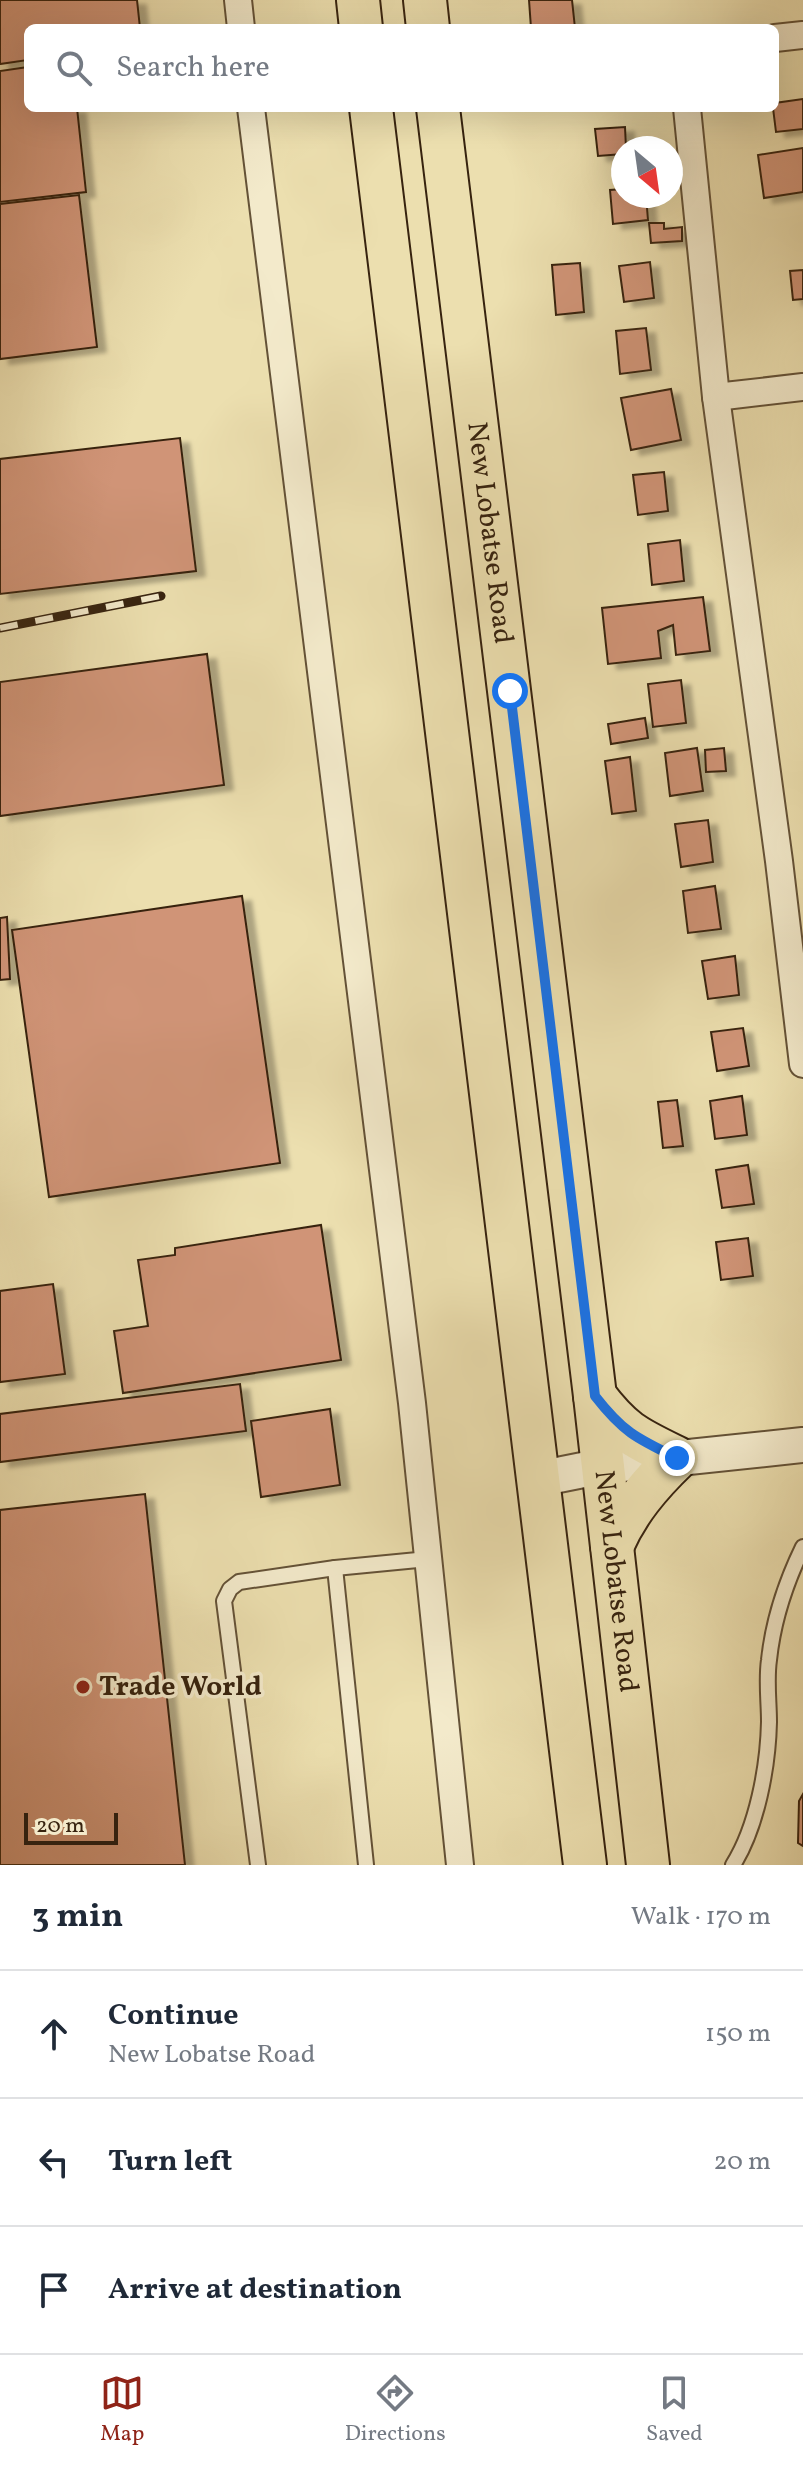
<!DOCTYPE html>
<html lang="en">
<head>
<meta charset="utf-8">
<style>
	:root { --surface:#fff; --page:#f6f6f7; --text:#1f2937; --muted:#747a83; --line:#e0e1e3; --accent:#8f2418 }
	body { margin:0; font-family:Vollkorn,serif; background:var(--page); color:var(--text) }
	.compass { position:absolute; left:611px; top:136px; width:72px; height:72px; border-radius:50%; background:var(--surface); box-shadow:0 8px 32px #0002; rotate:151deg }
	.scale { position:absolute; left:24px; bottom:20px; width:94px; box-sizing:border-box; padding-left:8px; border:4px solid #37230f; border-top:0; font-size:22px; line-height:28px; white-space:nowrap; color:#37230f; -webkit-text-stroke:6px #f3eacb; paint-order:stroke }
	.stop { position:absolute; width:24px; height:24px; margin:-18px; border:6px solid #1a73e8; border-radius:50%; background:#fff }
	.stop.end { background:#1a73e8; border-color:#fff; box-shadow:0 2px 8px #0008 }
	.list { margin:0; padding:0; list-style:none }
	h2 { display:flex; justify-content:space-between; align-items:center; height:104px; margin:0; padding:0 32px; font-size:34px }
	h2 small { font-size:26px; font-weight:400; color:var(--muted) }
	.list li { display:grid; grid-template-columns:52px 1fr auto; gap:24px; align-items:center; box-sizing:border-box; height:128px; padding:0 32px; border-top:2px solid var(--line) }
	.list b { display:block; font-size:30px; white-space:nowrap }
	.list p { margin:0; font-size:26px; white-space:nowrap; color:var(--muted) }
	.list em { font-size:26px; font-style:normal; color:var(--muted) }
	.icon { flex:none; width:44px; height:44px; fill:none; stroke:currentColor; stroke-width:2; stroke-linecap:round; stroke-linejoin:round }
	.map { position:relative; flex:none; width:803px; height:1865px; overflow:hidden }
	.search { position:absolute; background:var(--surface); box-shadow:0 8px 32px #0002; left:24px; right:24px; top:24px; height:88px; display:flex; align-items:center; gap:20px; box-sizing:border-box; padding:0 28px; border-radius:12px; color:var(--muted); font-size:30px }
	.sheet { height:488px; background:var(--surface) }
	nav { display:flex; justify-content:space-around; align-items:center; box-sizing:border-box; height:112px; border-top:2px solid var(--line); background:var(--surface); font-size:22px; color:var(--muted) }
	nav a { display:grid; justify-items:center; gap:4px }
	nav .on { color:var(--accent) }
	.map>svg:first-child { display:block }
</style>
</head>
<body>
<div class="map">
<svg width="803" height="1865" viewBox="0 0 803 1865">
	<defs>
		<filter id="shadow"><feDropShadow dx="9" dy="5" stdDeviation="2" flood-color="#0004"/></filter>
	</defs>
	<rect width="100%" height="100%" fill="#ecdfaf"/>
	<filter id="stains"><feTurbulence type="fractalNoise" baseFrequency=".0025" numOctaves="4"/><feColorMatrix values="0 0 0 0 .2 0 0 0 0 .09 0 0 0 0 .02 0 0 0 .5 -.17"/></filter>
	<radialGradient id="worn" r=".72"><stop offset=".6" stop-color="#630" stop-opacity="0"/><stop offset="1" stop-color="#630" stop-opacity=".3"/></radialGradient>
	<!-- building -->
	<g fill="#d09477" stroke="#37230f" stroke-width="2" filter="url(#shadow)">
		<polygon points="0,0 137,0 140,28 28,28 28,60 0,64"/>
		<polygon points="529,0 572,0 575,28 531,28"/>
		<polygon points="28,67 28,108 77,108 86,192 0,202 0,71"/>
		<polygon points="803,99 803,129 776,132 773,108 775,103"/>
		<polygon points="625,127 626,148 623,148 623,154 598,156 595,129"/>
		<polygon points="803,148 803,192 764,198 758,155"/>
		<polygon points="623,189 623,196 646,196 648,220 613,224 610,190"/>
		<polygon points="79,195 97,347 0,359 0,204"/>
		<polygon points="649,223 664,223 664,229 682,227 682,241 651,243"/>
		<polygon points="650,262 654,298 624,302 619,266"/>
		<polygon points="580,263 584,312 556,315 552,265"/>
		<polygon points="803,270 803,299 793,300 790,271"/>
		<polygon points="646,328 651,370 620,374 616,331"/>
		<polygon points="671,389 681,440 631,450 621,398"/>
		<polygon points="180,438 196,571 0,594 0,459"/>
		<polygon points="664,472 668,511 638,515 633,475"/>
		<polygon points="680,540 684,581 652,585 648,544"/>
		<polygon points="703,597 710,651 676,655 673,625 658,631 661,658 608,664 602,608"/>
		<polygon points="207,654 224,785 0,816 0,682"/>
		<polygon points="681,680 686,723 653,727 648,684"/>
		<polygon points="645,718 648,738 611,744 608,724"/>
		<polygon points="697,748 703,791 670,796 665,753"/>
		<polygon points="724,748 726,771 706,772 705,750"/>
		<polygon points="630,757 636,811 612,814 605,761"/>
		<polygon points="708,820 713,862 681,867 675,824"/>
		<polygon points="715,886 721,929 688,933 683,891"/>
		<polygon points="242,896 280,1163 49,1197 12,930"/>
		<polygon points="7,917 10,979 0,980 0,918"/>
		<polygon points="735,956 739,995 708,999 702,961"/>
		<polygon points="743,1028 749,1066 717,1071 711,1032"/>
		<polygon points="742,1096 747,1135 715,1139 710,1101"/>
		<polygon points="677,1100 683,1146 663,1148 658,1102"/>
		<polygon points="748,1165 754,1204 722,1208 716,1170"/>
		<polygon points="321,1225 341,1360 123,1393 114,1331 148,1326 138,1260 175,1255 175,1248"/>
		<polygon points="748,1238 753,1276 721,1280 716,1242"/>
		<polygon points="53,1284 65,1374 0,1382 0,1291"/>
		<polygon points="240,1384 246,1431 0,1462 0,1414"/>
		<polygon points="330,1409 340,1485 261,1497 251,1421"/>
		<polygon points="145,1494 185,1865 0,1865 0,1510"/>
		<polygon points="803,1794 803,1846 798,1843 799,1801"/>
	</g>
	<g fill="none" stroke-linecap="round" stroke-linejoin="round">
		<!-- service casing -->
		<g stroke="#645237" stroke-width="18">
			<g id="service">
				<polyline points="335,1568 366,1865"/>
				<polyline points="258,1865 224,1601 230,1589 239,1582 335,1568 428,1559"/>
				<path d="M733 1865C757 1827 768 1767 769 1722 769 1702 766 1680 769 1660 773 1622 786 1582 803 1547"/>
			</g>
		</g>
		<!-- minor casing -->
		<g stroke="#645237" stroke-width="30">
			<g id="minor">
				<polyline points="238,0 241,28"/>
				<polyline points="775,38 803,35"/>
				<polyline points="251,108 412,1403 460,1865"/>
				<polyline points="687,108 716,397 779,861 803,1064"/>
				<polyline points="716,397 803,387"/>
			</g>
		</g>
		<!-- tertiary casing -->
		<g stroke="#645237" stroke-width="38">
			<polyline id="tertiary" points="538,1479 603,1466 803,1445"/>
		</g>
		<!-- primary casing -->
		<g stroke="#37230f" stroke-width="46">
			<g id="primary">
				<polyline points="358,0 361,28"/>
				<polyline points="425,0 428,28"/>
				<polyline points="371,108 585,1865"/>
				<path id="s1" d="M438 108 595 1396 648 1865"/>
				<path d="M595 1396C623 1433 636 1438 677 1458 650 1484 627 1511 612 1546"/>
			</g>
		</g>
		<!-- service -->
		<use href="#service" stroke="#f3eacb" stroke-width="14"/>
		<!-- minor -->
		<use href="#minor" stroke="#f3eacb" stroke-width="26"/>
		<!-- tertiary -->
		<use href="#tertiary" stroke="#f3eacb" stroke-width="34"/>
		<!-- primary -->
		<use href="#primary" stroke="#ecdfaf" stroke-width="42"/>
		<!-- rail casing -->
		<g stroke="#37230f" stroke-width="9">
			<polyline id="rail" points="0,628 161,596"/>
		</g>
		<!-- rail -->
		<use href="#rail" stroke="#f3eacb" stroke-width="6" stroke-dasharray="18" stroke-linecap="butt"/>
	</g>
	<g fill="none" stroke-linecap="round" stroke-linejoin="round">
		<!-- route -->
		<path stroke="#1a73e8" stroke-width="10" d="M510 691 595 1396C623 1432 636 1438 677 1458"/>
	</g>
	<!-- markers -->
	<circle fill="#8f2418" stroke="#f3eacb" stroke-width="3" cx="83" cy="1687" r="8"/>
	<g text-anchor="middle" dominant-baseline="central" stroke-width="7" stroke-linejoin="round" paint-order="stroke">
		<!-- street labels -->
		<g font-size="28" fill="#37230f" stroke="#f3eacb">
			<text stroke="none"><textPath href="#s1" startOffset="428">New Lobatse Road</textPath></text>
			<text stroke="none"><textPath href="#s1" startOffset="1484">New Lobatse Road</textPath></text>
		</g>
		<!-- poi labels -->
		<g font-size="28" font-weight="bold" fill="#37230f" stroke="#f3eacb" text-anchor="start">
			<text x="99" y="1687">Trade World</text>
		</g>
	</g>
	<rect width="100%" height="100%" filter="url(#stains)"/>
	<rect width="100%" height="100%" fill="url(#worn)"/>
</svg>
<svg class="compass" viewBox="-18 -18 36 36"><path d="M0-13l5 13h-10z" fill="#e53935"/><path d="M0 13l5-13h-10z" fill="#747a83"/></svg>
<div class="scale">20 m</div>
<div class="stop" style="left:510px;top:691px"></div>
<div class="stop end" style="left:677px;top:1458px"></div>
<div class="search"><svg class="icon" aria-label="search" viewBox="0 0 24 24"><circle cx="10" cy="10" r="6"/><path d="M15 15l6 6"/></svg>Search here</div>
</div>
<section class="sheet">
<h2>3 min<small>Walk · 170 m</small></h2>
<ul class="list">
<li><svg class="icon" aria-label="ahead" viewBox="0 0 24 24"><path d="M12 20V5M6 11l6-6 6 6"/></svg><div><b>Continue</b><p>New Lobatse Road</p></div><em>150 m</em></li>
<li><svg class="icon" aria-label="left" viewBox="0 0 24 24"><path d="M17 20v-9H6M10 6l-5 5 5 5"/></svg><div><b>Turn left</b></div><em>20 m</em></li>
<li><svg class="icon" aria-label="arrive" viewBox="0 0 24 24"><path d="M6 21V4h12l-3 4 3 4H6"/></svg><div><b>Arrive at destination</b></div></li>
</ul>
</section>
<nav>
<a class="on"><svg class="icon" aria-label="map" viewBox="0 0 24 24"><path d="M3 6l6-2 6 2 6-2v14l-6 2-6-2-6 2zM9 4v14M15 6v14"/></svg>Map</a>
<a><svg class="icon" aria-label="directions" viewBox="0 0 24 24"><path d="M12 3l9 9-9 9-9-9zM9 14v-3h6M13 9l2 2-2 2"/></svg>Directions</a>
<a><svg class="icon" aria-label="saved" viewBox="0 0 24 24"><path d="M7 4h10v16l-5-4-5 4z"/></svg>Saved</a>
</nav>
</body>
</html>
